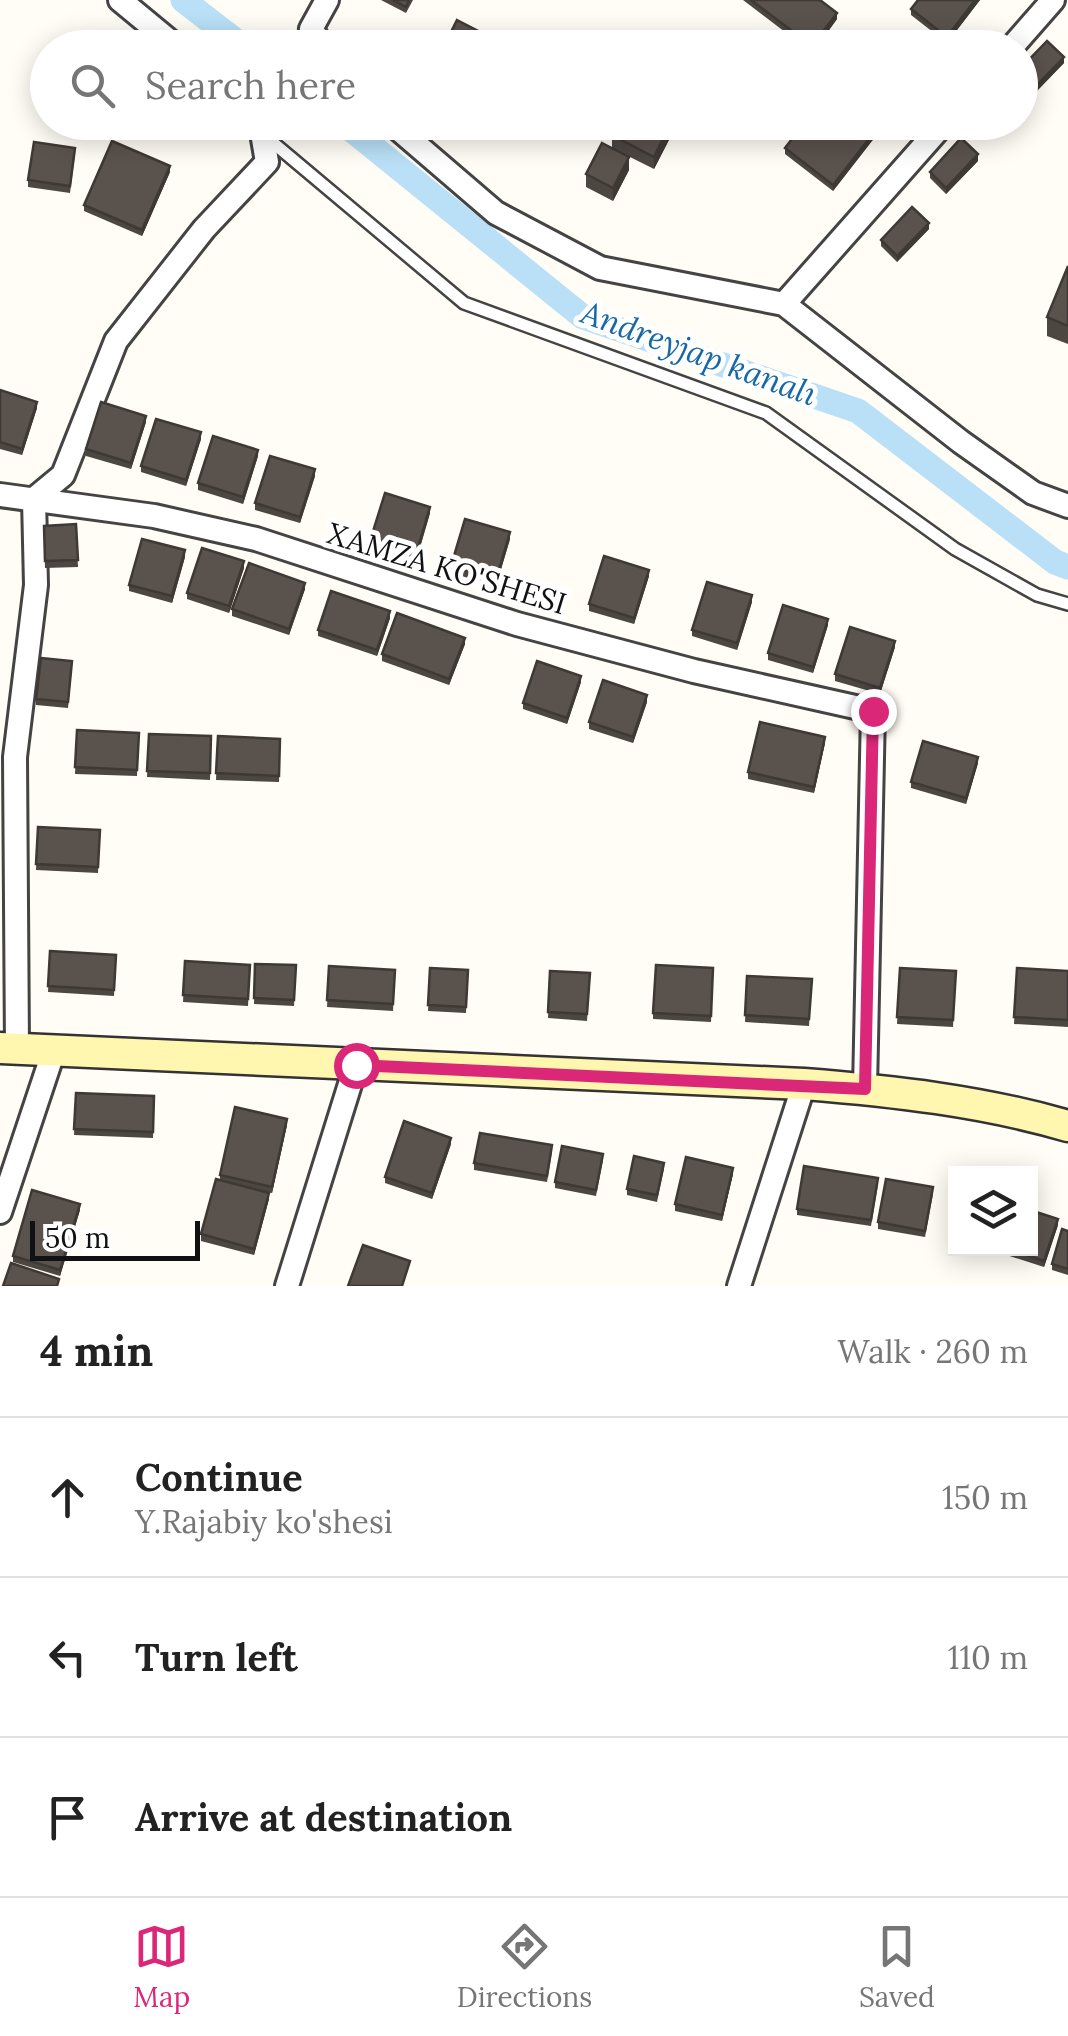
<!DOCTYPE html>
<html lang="en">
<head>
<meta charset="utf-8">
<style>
	:root { --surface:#fff; --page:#f2f2f2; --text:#222; --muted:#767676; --line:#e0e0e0; --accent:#db2777 }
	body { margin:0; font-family:Lora,serif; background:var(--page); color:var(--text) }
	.controls { position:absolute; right:30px; bottom:30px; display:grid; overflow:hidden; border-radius:0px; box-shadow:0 5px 25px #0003 }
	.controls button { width:90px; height:90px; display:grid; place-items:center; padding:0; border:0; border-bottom:2px solid var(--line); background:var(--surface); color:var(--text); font:50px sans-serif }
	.scale { position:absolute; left:30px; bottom:25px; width:170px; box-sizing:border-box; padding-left:10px; border:5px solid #111; border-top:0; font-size:28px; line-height:35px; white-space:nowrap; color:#111; -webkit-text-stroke:8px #fff; paint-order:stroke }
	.stop { position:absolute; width:30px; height:30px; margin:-22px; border:8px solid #db2777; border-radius:50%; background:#fff }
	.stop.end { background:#db2777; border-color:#fff; box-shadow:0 2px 10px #0008 }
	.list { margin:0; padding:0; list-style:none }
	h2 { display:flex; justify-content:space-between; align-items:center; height:130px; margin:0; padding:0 40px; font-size:42px }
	h2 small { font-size:32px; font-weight:400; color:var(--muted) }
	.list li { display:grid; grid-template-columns:65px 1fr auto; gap:30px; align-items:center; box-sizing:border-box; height:160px; padding:0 40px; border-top:2px solid var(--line) }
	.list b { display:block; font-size:38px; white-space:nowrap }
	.list p { margin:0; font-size:32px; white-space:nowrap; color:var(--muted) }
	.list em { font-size:32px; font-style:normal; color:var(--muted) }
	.icon { flex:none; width:55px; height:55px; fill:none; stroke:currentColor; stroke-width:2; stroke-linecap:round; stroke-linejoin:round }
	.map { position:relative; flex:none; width:1068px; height:1286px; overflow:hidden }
	.search { position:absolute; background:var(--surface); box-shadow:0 5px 25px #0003; left:30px; right:30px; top:30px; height:110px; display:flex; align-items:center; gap:25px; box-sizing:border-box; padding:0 35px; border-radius:55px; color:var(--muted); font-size:38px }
	.sheet { height:610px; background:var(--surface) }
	nav { display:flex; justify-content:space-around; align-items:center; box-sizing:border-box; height:140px; border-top:2px solid var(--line); background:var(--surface); font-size:28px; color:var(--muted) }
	nav a { display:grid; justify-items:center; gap:5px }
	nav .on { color:var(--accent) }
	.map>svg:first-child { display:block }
</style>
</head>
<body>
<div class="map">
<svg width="1068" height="1286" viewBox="0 0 1068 1286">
	<rect width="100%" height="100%" fill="#fffdf5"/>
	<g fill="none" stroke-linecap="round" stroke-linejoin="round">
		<!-- canal -->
		<g stroke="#b9e0f7" stroke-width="25">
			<polyline points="183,0 245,48"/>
			<polyline points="342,122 583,317 858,411 1055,562 1068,567"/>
		</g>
		<!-- lane casing -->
		<g stroke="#444" stroke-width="16">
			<polyline id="lane" points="265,136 464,303 766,413 955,549 1037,595 1068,604"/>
		</g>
		<!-- street casing -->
		<g stroke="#444" stroke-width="28">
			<g id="street">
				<polyline points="120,0 178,48"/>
				<polyline points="324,48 311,29 327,0"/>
				<polyline points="1011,48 1053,0"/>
				<polyline points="390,122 496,213 600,268 784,304 961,442 1033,493 1068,506"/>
				<polyline points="784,304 945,122"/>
				<polyline points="0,495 154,516 256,539 517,624 694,671 873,711 865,1089"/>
				<polyline points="17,1049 15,757 36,585 34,499 63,475 116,341 204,229 267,162 262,133 252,122"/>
				<polyline points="0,1212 54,1050"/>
				<polyline points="287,1286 356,1065"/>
				<polyline points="739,1286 804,1084"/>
			</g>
		</g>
		<!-- secondary casing -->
		<g stroke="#333" stroke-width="35">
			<path id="secondary" d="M0 1048 804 1084C893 1091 982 1101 1068 1126"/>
		</g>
		<!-- lane -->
		<use href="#lane" stroke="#fff" stroke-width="11"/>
		<!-- street -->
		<use href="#street" stroke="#fff" stroke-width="22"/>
		<!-- secondary -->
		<use href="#secondary" stroke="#fff6b0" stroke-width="30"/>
	</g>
	<!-- wall -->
	<g fill="#4d4742">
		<polygon points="381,0 413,0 406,13"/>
		<polygon points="743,0 820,0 837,19 816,48 806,48"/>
		<polygon points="980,0 947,43 911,15 911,9"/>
		<polygon points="1064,63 1032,96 1020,86 1020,69"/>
		<polygon points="558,122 592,122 585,136"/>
		<polygon points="672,134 654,169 622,153 629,170 613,201 586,187 586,174 612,148 612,135"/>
		<polygon points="875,137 833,191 785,154 785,148"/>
		<polygon points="75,154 70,193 28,187 28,180"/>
		<polygon points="978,161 946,194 930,178 930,172"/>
		<polygon points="170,172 142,236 84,211 84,205"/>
		<polygon points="929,229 897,262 881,246 881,240"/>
		<polygon points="1068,266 1068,344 1047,336 1047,317"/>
		<polygon points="0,390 37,408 22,455 0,449"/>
		<polygon points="146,422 131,469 86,456 86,449"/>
		<polygon points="201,439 186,486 141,472 141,466"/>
		<polygon points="258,456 243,504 198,490 198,483"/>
		<polygon points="315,476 300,523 255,510 255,503"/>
		<polygon points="430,513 416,561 370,547 370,541"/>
		<polygon points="76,524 78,567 45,568 44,526"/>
		<polygon points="510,539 496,586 451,573 451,566"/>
		<polygon points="185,557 172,603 129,591 129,585"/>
		<polygon points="244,568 229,613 187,599 187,593"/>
		<polygon points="649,576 634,624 589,611 589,604"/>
		<polygon points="305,589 289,635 232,616 232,609"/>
		<polygon points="752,602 737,650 692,636 692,630"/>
		<polygon points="390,618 377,656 318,636 318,630"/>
		<polygon points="828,625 813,673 768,660 768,653"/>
		<polygon points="465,644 449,685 382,661 382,654"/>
		<polygon points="895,647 880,694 835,681 835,674"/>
		<polygon points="72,668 68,708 36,705 36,699"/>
		<polygon points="581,682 567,724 523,709 523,703"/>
		<polygon points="647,702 633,743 589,729 589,722"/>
		<polygon points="77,730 139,733 137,776 75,774"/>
		<polygon points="149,734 211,736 210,780 147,777"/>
		<polygon points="218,736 280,739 279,782 216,780"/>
		<polygon points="825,743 814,793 748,779 748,772"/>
		<polygon points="978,763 966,804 911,788 911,782"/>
		<polygon points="38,827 100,830 98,873 36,870"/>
		<polygon points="50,951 116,955 114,996 48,992"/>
		<polygon points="185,961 250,965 248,1006 183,1002"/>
		<polygon points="255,964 296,965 294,1006 254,1004"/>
		<polygon points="329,966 395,970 393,1011 327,1007"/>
		<polygon points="430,968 468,970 466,1013 428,1011"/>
		<polygon points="713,968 711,1022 653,1019 653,1013"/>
		<polygon points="900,968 956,971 953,1027 897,1024"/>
		<polygon points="1017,968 1068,971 1068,1027 1014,1024"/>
		<polygon points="550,971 590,973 587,1021 548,1018"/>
		<polygon points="747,976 812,979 809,1026 745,1022"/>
		<polygon points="76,1093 154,1096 153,1138 74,1135"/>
		<polygon points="287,1125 272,1193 260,1191 269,1199 254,1255 201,1241 201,1234 220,1180 220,1175"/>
		<polygon points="451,1144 432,1199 385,1183 385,1177"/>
		<polygon points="552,1152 547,1182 474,1170 474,1163"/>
		<polygon points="603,1160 596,1196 555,1188 555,1182"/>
		<polygon points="664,1169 657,1202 627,1195 627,1189"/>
		<polygon points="733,1174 722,1221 675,1211 675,1204"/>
		<polygon points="878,1184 871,1226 797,1215 797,1209"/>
		<polygon points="933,1194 925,1237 878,1229 878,1222"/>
		<polygon points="80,1210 60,1276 13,1262 13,1256"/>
		<polygon points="1058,1225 1044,1267 997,1252 997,1248 1030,1248"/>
		<polygon points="1068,1231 1068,1275 1052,1270 1052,1264"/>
	</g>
	<!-- shaded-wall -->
	<g fill="#3f3936">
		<polygon points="975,0 980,0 947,43 947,37"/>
		<polygon points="837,13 837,19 816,48 812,48"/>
		<polygon points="1064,57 1064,63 1032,96 1032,90"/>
		<polygon points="585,122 592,122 585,136"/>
		<polygon points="672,122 672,134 654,169 654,157"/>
		<polygon points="875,131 875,137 833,191 833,185"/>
		<polygon points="978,154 978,161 946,194 946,188"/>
		<polygon points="629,157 629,170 613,201 613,188"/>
		<polygon points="170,166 170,172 142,236 142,230"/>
		<polygon points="929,223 929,229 897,262 897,256"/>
		<polygon points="37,402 37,408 22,455 22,449"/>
		<polygon points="146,416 146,422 131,469 131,463"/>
		<polygon points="201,432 201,439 186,486 186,480"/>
		<polygon points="258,450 258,456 243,504 243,497"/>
		<polygon points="315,469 315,476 300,523 300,517"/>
		<polygon points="430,507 430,513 416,561 416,554"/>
		<polygon points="510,532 510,539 496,586 496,580"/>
		<polygon points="185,550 185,557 172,603 172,596"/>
		<polygon points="244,561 244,568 229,613 229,606"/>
		<polygon points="649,570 649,576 634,624 634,618"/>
		<polygon points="305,583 305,589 289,635 289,629"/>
		<polygon points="752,595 752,602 737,650 737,643"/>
		<polygon points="390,611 390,618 377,656 377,650"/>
		<polygon points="828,619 828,625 813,673 813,667"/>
		<polygon points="465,638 465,644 449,685 449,679"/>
		<polygon points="895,641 895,647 880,694 880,688"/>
		<polygon points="581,676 581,682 567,724 567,718"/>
		<polygon points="647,695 647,702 633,743 633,737"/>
		<polygon points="825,737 825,743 814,793 814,787"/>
		<polygon points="978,757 978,763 966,804 966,798"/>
		<polygon points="287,1119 287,1125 272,1193 272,1187"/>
		<polygon points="451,1138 451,1144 432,1199 432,1193"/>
		<polygon points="733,1168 733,1174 722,1221 722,1215"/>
		<polygon points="269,1193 269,1199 254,1255 254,1249"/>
		<polygon points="80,1204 80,1210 60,1276 60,1270"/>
		<polygon points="1058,1219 1058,1225 1044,1267 1044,1261"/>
	</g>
	<!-- building -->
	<g fill="#5a524d" stroke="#3f3936" stroke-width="2.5">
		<polygon points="393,0 409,0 406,7"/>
		<polygon points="751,0 820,0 837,13 812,46"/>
		<polygon points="918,0 975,0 947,37 911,9"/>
		<polygon points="457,20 511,48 443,48"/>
		<polygon points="1047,41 1064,57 1032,90 1020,79 1020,69"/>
		<polygon points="618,122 671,122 654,157 612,135"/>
		<polygon points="805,122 865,122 875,131 833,185 785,148"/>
		<polygon points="961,138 978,154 946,188 930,172"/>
		<polygon points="112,141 170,166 142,230 84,205"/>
		<polygon points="34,142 75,148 70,186 28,180"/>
		<polygon points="602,143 629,157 613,188 586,174"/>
		<polygon points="912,207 929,223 897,256 881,240"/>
		<polygon points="1068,266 1068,326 1047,317"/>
		<polygon points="0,390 37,402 22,449 0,442"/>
		<polygon points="101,402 146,416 131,463 86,449"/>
		<polygon points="156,419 201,432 186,480 141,466"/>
		<polygon points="213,436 258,450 243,497 198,483"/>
		<polygon points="270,456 315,469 300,517 255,503"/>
		<polygon points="385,493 430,507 416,554 370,541"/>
		<polygon points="465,519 510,532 496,580 451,566"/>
		<polygon points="76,524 78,560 45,561 44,526"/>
		<polygon points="142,539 185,550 172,596 129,585"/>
		<polygon points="202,548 244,561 229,606 187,593"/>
		<polygon points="604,556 649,570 634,618 589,604"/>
		<polygon points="249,563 305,583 289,629 232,609"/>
		<polygon points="707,582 752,595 737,643 692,630"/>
		<polygon points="331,591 390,611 377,650 318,630"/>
		<polygon points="783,605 828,619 813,667 768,653"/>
		<polygon points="397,613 465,638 449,679 382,654"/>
		<polygon points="850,627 895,641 880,688 835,674"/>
		<polygon points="41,658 72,661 68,702 36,699"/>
		<polygon points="537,661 581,676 567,718 523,703"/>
		<polygon points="603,680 647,695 633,737 589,722"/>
		<polygon points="760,722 825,737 814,787 748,772"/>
		<polygon points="77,730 139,733 137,770 75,767"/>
		<polygon points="149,734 211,736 210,773 147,771"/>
		<polygon points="218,736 280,739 279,776 216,773"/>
		<polygon points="923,741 978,757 966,798 911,782"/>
		<polygon points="38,827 100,830 98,867 36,864"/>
		<polygon points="50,951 116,955 114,990 48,986"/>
		<polygon points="185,961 250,965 248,999 183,995"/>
		<polygon points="255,964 296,965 294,1000 254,998"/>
		<polygon points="656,965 713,968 711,1016 653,1013"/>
		<polygon points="329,966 395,970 393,1004 327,1000"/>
		<polygon points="430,968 468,970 466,1007 428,1005"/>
		<polygon points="900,968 956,971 953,1020 897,1017"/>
		<polygon points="1017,968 1068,971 1068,1020 1014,1017"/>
		<polygon points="550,971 590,973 587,1014 548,1012"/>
		<polygon points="747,976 812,979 809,1019 745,1015"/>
		<polygon points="76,1093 154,1096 153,1132 74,1129"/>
		<polygon points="235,1107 287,1119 272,1187 220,1175"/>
		<polygon points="404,1121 451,1138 432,1193 385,1177"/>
		<polygon points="480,1133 552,1145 547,1176 474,1163"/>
		<polygon points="562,1146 603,1154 596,1190 555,1182"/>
		<polygon points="634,1156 664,1163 657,1195 627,1189"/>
		<polygon points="686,1157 733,1168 722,1215 675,1204"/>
		<polygon points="804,1166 878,1178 871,1220 797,1209"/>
		<polygon points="216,1179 269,1193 254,1249 201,1234"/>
		<polygon points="886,1179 933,1187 925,1231 878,1222"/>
		<polygon points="32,1190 80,1204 60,1270 13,1256"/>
		<polygon points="1030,1210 1058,1219 1044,1261 1005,1248 1030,1248"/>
		<polygon points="1062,1229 1068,1231 1068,1269 1052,1264"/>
		<polygon points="363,1245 410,1261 402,1286 348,1286"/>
		<polygon points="11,1263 59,1279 57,1286 3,1286"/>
	</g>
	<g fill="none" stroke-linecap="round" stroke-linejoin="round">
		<!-- route -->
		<polyline stroke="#db2777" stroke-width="12" points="356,1065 865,1089 873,711"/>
	</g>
	<g text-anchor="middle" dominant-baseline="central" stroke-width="10" stroke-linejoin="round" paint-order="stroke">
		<!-- street labels -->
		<g font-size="30" fill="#111" stroke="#fff">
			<text transform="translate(447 568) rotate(17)">XAMZA KO'SHESI</text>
		</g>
		<!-- water labels -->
		<g font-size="32" font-style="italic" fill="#1768a6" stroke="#fff">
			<text transform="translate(699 353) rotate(20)">Andreyjap kanalı</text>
		</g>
	</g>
</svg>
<div class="controls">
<button><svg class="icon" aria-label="layers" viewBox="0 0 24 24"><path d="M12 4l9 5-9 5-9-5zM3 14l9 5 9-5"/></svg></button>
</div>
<div class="scale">50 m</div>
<div class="stop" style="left:356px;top:1065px"></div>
<div class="stop end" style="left:873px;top:711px"></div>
<div class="search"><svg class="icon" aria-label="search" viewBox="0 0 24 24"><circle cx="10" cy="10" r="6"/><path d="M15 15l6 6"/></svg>Search here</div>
</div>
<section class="sheet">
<h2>4 min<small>Walk · 260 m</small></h2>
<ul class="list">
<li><svg class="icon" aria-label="ahead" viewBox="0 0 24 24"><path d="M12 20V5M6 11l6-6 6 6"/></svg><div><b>Continue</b><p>Y.Rajabiy ko'shesi</p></div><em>150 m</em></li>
<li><svg class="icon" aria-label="left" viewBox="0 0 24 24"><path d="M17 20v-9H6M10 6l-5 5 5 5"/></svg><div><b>Turn left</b></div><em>110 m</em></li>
<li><svg class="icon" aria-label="arrive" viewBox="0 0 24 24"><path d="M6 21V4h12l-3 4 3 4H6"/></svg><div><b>Arrive at destination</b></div></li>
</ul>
</section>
<nav>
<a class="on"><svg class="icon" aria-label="map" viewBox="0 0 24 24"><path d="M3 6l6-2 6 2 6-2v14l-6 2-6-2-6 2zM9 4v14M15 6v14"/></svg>Map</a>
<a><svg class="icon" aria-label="directions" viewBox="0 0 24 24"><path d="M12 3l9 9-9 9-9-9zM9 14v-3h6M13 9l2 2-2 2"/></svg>Directions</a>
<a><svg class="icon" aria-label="saved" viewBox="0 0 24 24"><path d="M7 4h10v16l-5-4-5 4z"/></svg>Saved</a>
</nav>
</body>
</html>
